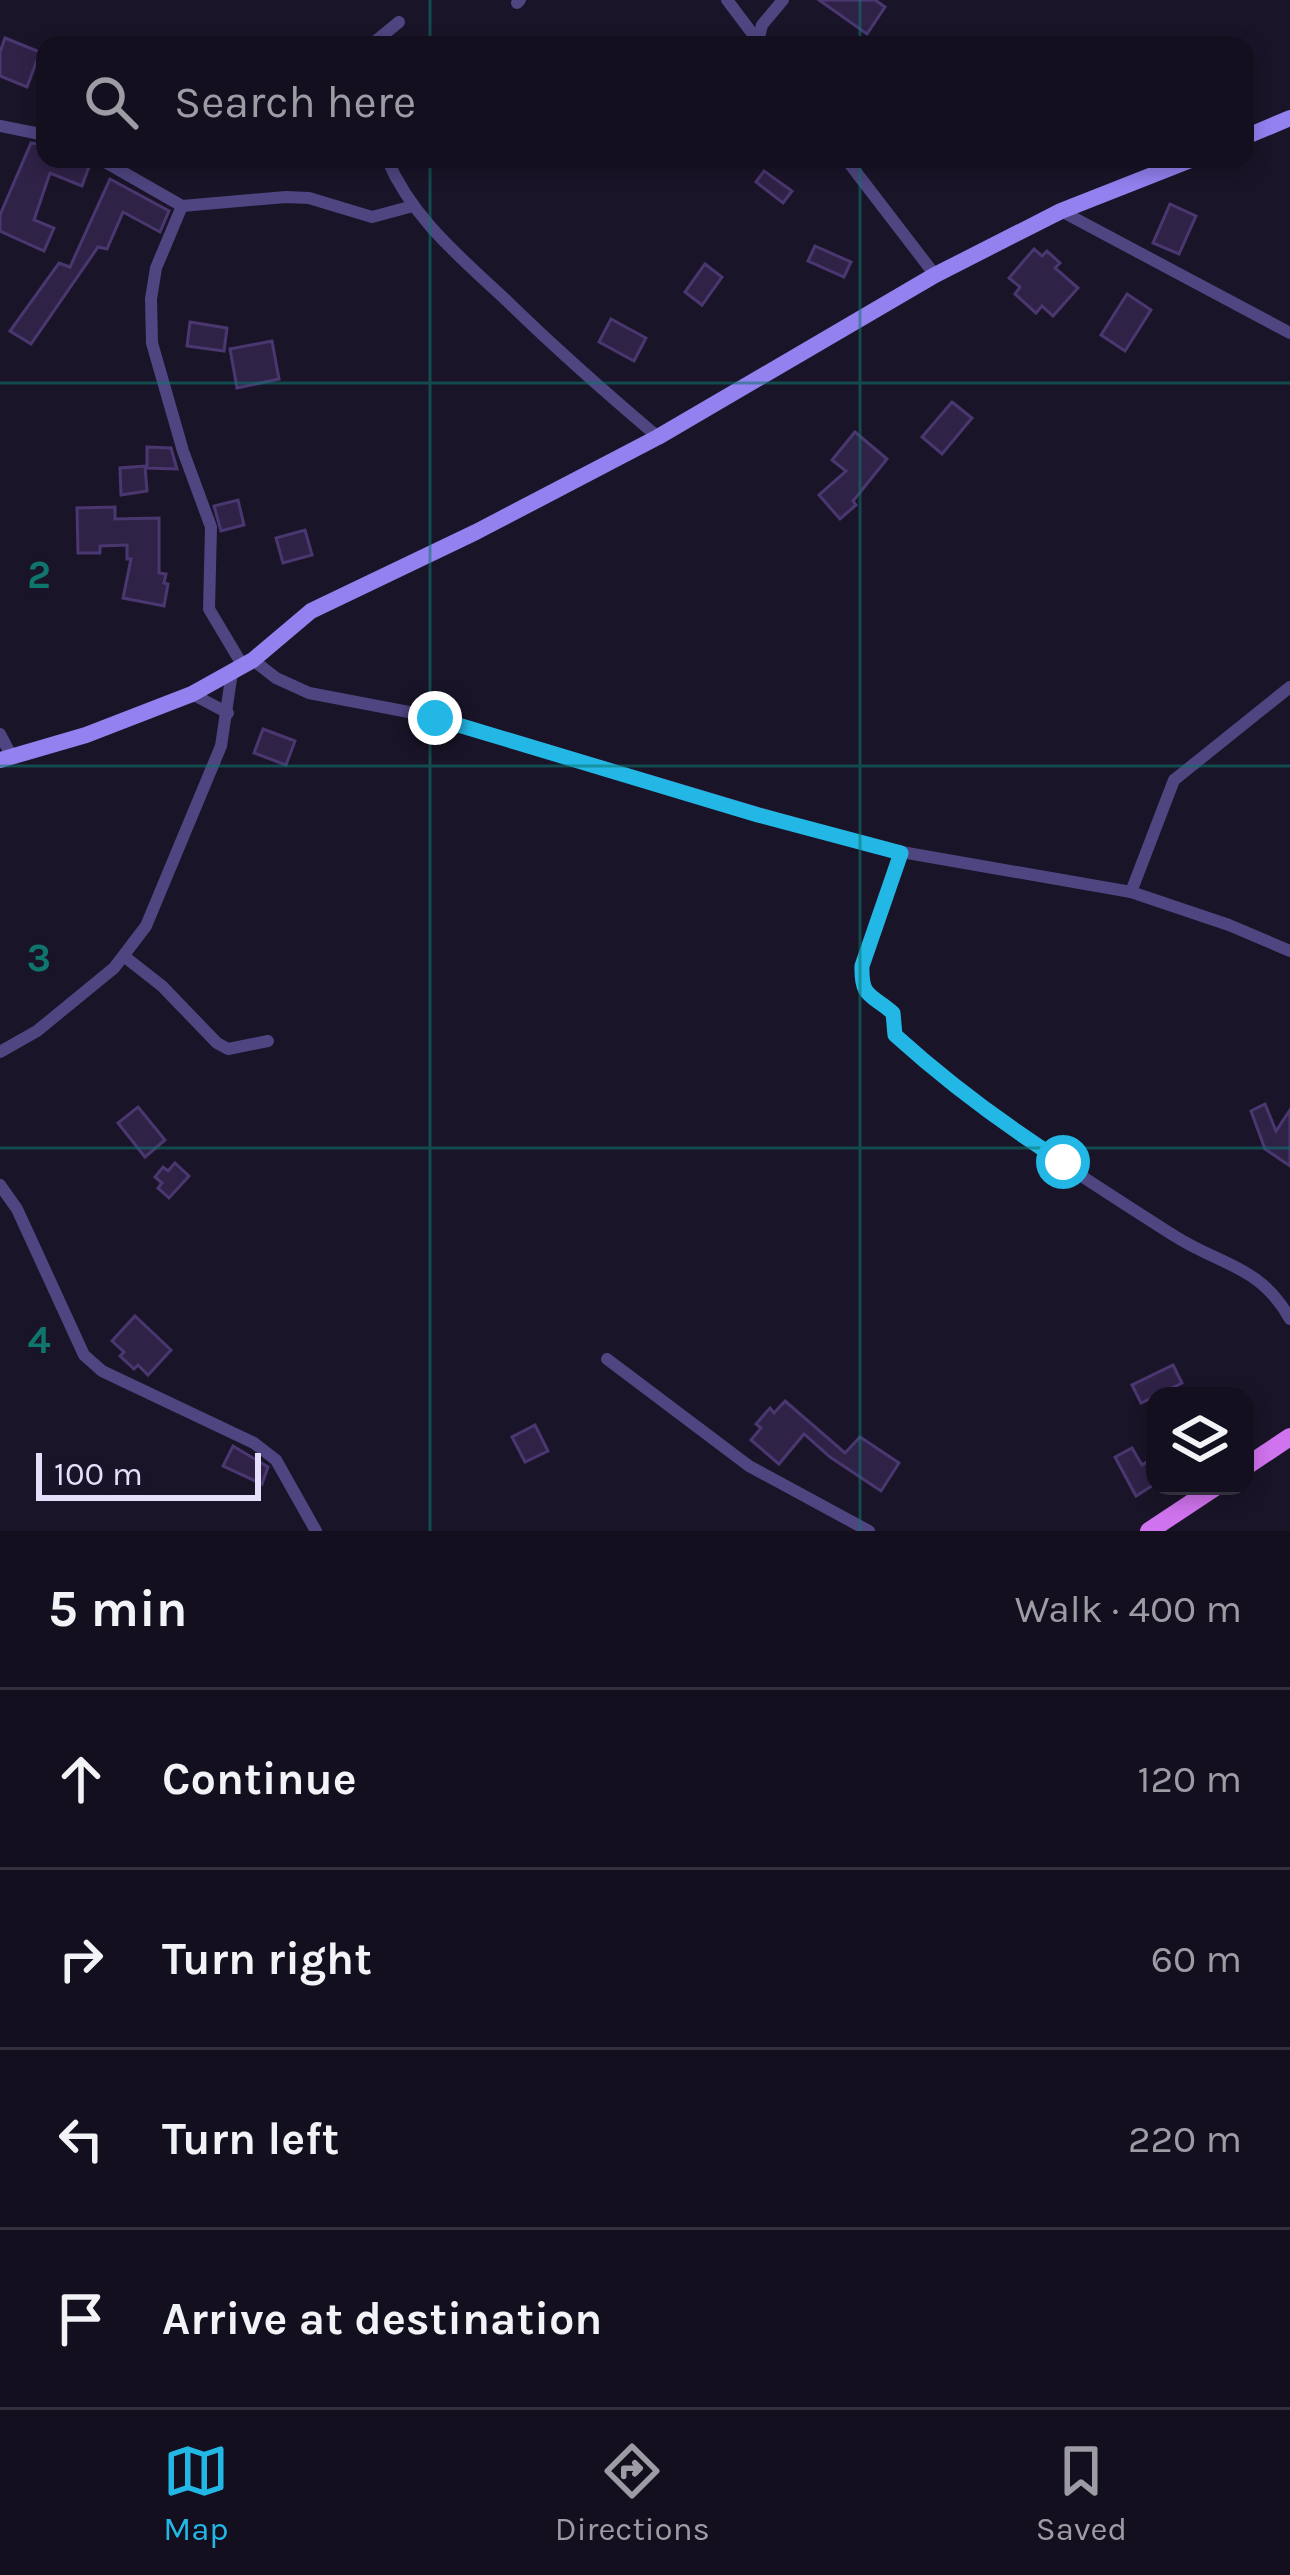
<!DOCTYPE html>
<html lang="en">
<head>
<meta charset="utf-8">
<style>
	:root { --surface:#140f1e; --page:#211d2b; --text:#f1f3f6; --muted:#9d9ca4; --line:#332f3c; --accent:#22b7e4 }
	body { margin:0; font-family:Karla,sans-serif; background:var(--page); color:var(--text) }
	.controls { position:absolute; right:36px; bottom:36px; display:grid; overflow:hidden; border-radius:24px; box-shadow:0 6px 18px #0003 }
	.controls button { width:108px; height:108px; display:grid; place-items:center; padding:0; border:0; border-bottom:3px solid var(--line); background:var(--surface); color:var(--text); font:60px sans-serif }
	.scale { position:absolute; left:36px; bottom:30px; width:225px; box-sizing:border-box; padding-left:12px; border:6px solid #e6dffb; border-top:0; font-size:33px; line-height:42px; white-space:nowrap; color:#e6dffb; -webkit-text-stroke:9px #1a1428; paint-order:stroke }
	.stop { position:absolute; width:36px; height:36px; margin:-27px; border:9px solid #22b7e4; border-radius:50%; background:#fff }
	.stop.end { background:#22b7e4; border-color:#fff; box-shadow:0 3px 12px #0008 }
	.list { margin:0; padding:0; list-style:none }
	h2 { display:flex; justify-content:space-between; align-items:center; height:156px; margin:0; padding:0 48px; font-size:51px }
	h2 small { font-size:39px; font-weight:400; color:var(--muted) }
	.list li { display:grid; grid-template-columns:78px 1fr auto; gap:36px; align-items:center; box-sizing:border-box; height:180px; padding:0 48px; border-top:3px solid var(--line) }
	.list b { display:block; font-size:45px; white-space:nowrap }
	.list em { font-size:39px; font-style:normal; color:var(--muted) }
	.icon { flex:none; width:66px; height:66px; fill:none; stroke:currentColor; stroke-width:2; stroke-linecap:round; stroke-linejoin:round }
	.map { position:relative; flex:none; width:1290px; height:1531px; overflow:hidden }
	.search { position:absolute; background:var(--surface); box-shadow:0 6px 18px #0003; left:36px; right:36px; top:36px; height:132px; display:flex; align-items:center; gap:30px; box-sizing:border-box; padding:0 42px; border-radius:24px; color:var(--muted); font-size:45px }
	.sheet { height:876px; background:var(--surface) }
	nav { display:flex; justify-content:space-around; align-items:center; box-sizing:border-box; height:168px; border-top:3px solid var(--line); background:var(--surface); font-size:33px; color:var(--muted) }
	nav a { display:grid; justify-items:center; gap:6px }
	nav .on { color:var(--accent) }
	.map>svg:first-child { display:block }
</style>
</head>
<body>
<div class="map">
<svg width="1290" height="1531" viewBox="0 0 1290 1531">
	<rect width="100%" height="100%" fill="#1a1428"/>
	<!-- building -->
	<g fill="#2f2247" stroke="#4a3770" stroke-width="3">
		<polygon points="819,0 875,0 885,7 867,34"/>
		<polygon points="5,38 40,52 27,87 0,76 0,52"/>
		<polygon points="31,143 45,145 45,159 78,159 90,164 82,186 50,173 34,220 54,228 44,251 0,231 0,215"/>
		<polygon points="764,171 792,191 783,203 756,182"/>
		<polygon points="110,179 169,211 160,232 123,212 107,249 98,247 31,344 10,331 59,263 70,267"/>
		<polygon points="1170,204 1196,216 1179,254 1153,243"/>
		<polygon points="815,246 851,262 844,277 808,261"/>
		<polygon points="1034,249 1042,256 1047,251 1060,263 1055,268 1078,288 1053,316 1042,306 1036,313 1015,294 1020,287 1009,278"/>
		<polygon points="705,264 722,277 702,305 685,292"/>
		<polygon points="1127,294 1151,310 1125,351 1101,335"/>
		<polygon points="611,319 646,338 634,361 599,342"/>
		<polygon points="190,322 227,328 224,351 187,346"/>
		<polygon points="272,341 279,379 237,388 230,349"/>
		<polygon points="952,402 972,418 942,454 922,437"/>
		<polygon points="855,432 887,459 853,501 856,505 840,519 819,495 846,471 832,460"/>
		<polygon points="147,447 171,448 177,469 147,468"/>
		<polygon points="145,466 147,491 121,495 120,468"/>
		<polygon points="238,500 244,525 221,531 214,506"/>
		<polygon points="115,507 115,519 159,518 159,573 166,574 164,583 168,584 164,606 123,598 131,559 127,559 127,545 100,546 100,553 78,553 77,508"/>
		<polygon points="305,530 312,555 283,563 276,538"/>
		<polygon points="263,729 295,741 286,765 254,753"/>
		<polygon points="1265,1104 1276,1131 1290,1110 1290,1166 1265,1149 1251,1111"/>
		<polygon points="138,1107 165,1140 145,1157 118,1123"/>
		<polygon points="175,1163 189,1176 169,1198 158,1188 162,1183 155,1177 163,1167 168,1171"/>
		<polygon points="135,1316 171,1350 148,1375 138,1365 134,1369 120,1356 124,1352 112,1341"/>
		<polygon points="1173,1365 1182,1383 1141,1403 1132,1385"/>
		<polygon points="785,1401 845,1453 860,1437 899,1463 881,1491 830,1457 804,1434 779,1464 751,1440 761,1428 756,1424 770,1408 774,1413"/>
		<polygon points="535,1425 548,1451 525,1462 512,1437"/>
		<polygon points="233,1446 268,1467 262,1484 223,1466"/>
		<polygon points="1132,1448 1142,1465 1148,1461 1155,1471 1155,1484 1136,1496 1115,1457"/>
	</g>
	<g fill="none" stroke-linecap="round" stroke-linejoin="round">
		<!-- street -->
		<g stroke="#4f4581" stroke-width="12">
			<polyline points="727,0 761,45"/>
			<polyline points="517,3 520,0"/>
			<polyline points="758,41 762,25 783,0"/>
			<polyline points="371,45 399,22"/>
			<polyline points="0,126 45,135"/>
			<polyline points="100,159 182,206 286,197 309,198 372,217 413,206"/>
			<path d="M387 159C412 218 460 257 506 300 555 348 606 393 658 437"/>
			<polyline points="846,159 935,275"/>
			<polyline points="182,206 156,268 151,299 152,343 183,451 211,527 209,609 243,666"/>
			<polyline points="1061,211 1290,333"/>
			<polyline points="253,660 276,678 309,693 435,717 873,847 1131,892 1229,925 1290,951"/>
			<polyline points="192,694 228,713"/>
			<polyline points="0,734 12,757"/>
			<path d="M901 853 862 966C861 999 872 994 893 1013L895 1035C979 1112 1077 1174 1173 1235 1221 1266 1260 1265 1290 1319"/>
			<polyline points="1131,892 1174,780 1290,687"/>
			<polyline points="125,957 162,986 217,1043 228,1049 268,1041"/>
			<polyline points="0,1052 37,1031 114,968 146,926 221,746 232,672"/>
			<polyline points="0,1185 17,1209 84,1355 102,1371 254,1443 276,1460 316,1531"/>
			<polyline points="607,1359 749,1466 869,1531"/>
		</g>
		<!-- secondary -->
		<g stroke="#9381f0" stroke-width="16">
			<polyline points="1245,137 1290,118"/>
			<polyline points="0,760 86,735 192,694 253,660 311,611 476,532 658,437 935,275 1061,211 1193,159"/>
		</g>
		<!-- primary -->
		<g stroke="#d073ee" stroke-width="18">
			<polyline points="1245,1467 1290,1437"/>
			<polyline points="1149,1531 1217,1486"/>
		</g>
	</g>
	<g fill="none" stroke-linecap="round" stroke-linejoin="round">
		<!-- route -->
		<path stroke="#22b7e4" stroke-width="15" d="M435 718 758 815 901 853 862 966C861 999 872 994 893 1013L895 1035C947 1082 1003 1124 1063 1162"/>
	</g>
	<!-- grid -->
	<path fill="none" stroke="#0f766e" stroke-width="3" stroke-opacity="0.55" d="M430 0V45M860 0V45M430 159V1531M860 159V1531M0 383H1290M0 766H1290M0 1148H1290"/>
	<g font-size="39" text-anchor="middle" font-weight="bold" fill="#0f766e" stroke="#1a1428" stroke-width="9" stroke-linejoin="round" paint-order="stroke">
		<text x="39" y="588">2</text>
		<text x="39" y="971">3</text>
		<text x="39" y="1353">4</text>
	</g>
</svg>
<div class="controls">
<button><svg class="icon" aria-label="layers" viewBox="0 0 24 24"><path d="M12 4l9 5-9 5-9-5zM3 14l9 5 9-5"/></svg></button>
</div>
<div class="scale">100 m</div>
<div class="stop" style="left:1063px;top:1162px"></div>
<div class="stop end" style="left:435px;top:718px"></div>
<div class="search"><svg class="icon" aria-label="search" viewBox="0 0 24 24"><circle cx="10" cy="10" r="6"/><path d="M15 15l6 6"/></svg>Search here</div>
</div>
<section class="sheet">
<h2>5 min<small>Walk · 400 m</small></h2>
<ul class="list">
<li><svg class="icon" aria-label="ahead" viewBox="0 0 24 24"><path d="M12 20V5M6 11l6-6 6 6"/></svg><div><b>Continue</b></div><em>120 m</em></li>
<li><svg class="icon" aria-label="right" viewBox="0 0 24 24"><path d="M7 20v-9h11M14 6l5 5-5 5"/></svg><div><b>Turn right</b></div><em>60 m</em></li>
<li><svg class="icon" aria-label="left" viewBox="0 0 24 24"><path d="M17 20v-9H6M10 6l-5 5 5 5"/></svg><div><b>Turn left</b></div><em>220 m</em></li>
<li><svg class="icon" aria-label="arrive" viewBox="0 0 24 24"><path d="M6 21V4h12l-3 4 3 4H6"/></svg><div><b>Arrive at destination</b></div></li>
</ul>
</section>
<nav>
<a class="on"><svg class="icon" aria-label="map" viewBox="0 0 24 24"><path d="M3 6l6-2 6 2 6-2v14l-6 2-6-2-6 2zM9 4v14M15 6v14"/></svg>Map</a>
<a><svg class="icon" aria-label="directions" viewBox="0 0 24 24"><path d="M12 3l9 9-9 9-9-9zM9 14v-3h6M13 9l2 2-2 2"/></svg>Directions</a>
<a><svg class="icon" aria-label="saved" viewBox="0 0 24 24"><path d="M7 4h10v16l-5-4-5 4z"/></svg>Saved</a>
</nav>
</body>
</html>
